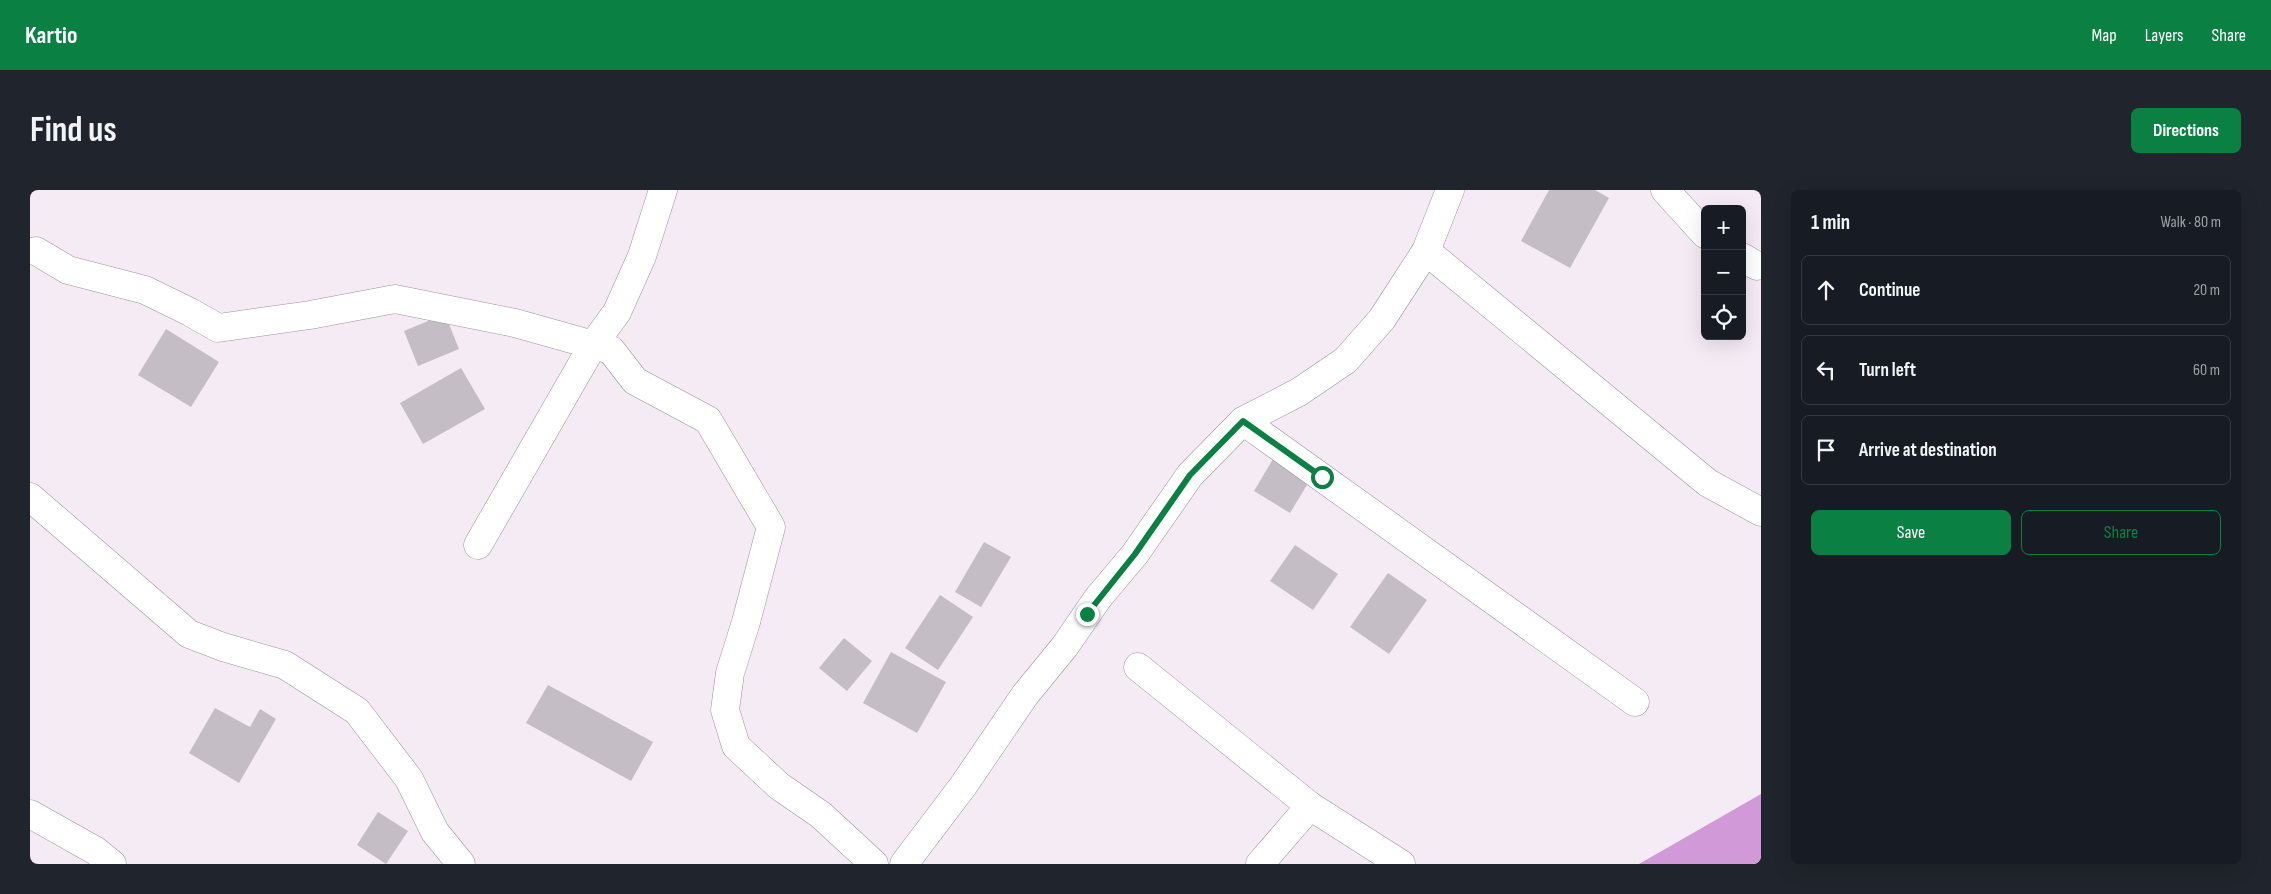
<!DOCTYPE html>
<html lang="en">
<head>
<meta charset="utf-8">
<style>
	:root { --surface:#171b24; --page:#20242c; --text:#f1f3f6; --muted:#9ea1a6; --line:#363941; --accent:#0b8043 }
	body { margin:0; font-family:"Sofia Sans Condensed",sans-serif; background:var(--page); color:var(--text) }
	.controls { position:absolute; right:15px; top:15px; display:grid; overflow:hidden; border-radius:8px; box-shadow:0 5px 20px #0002 }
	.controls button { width:45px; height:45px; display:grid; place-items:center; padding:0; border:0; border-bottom:1px solid var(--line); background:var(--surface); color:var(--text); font:25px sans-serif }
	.stop { position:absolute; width:15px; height:15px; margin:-11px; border:4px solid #0b8043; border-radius:50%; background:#fff }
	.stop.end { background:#0b8043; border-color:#fff; box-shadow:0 1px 5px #0008 }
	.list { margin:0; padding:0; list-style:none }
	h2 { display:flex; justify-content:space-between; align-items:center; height:65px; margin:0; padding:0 20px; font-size:21px }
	h2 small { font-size:16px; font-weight:400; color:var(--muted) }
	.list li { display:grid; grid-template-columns:32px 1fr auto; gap:15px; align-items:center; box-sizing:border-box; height:70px; margin:0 10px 10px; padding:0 10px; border:1px solid var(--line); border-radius:8px }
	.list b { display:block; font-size:19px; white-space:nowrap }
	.list em { font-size:16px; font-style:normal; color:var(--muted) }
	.actions { display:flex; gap:10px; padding:15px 20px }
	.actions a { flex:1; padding:11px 0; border:1px solid var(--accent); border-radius:8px; text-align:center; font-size:18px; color:var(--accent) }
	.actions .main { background:var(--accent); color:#fff }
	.icon { flex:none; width:28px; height:28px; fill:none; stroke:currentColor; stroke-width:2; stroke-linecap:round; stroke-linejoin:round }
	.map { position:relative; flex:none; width:1731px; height:674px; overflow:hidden; border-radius:8px }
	header { display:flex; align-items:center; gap:30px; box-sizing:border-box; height:70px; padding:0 25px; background:var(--accent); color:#fff }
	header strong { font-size:24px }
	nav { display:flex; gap:28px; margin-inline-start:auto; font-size:18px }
	.intro { display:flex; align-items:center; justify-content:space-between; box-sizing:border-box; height:120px; padding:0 30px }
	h1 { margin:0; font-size:35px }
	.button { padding:12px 22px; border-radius:8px; background:var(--accent); color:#fff; font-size:18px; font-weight:700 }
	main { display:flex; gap:30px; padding:0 30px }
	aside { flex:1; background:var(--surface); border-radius:8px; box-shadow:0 5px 20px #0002 }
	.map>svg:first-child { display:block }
</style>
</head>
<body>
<header>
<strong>Kartio</strong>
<nav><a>Map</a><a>Layers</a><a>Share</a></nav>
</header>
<div class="intro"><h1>Find us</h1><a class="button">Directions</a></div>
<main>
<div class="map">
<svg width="1731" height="674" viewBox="0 0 1731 674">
	<rect width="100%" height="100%" fill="#f4ebf5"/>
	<!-- forest -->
	<polygon fill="#d199d7" points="1731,604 1731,674 1609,674"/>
	<!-- building -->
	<g fill="#c5bdc6">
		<polygon points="1519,0 1565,0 1579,8 1540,78 1491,51"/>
		<polygon points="415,124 429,159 388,176 374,141"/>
		<polygon points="136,139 189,172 161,217 108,185"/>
		<polygon points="431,178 455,219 393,254 370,213"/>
		<polygon points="1243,269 1280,290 1260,323 1224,301"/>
		<polygon points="954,352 981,367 951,417 925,402"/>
		<polygon points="1265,355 1308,384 1283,420 1240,391"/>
		<polygon points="1358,383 1397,410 1359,464 1320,437"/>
		<polygon points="910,405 943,427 908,480 875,458"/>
		<polygon points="814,448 842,471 817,501 789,478"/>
		<polygon points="861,462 916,492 887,543 833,513"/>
		<polygon points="518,495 623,552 601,591 496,533"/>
		<polygon points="185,518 220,537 230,519 246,529 209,593 159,563"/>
		<polygon points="348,622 378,641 356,674 327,655"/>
	</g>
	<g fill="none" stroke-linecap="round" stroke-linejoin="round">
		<!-- street casing -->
		<g stroke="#9c949d" stroke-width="29">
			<g id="street">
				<polyline points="1635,0 1675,44"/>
				<polyline points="6,61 38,80 115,100 160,122 188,138 280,125 365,109 485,133 581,160 605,191 678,230 741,337 716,432 700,483 695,520 706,556 749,596 791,625 844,674"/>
				<polyline points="1396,61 1678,293 1731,322"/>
				<polyline points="1712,67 1727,76"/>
				<polyline points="1213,231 1605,512"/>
				<polyline points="0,307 159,444 193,457 255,475 327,521 379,589 405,642 431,674"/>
				<polyline points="448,355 563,155 587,122 612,66 633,0"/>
				<polyline points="1108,477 1280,616 1371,674"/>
				<polyline points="0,624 66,661 82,674"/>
				<polyline points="874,674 933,596 995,505 1035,456 1068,408 1105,364 1160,285 1213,231 1269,202 1316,170 1352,129 1396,61 1420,0"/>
				<polyline points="1230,674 1280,616"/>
			</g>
		</g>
		<!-- street -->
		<use href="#street" stroke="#fff" stroke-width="28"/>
	</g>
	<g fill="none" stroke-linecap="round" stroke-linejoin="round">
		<!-- route -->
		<polyline stroke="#0b8043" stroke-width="6" points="1057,424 1105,364 1160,285 1213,231 1292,287"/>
	</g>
</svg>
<div class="controls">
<button>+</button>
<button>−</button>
<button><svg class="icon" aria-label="locate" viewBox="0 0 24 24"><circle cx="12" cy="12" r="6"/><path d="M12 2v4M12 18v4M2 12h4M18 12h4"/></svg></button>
</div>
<div class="stop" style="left:1292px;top:287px"></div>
<div class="stop end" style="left:1057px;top:424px"></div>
</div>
<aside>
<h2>1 min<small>Walk · 80 m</small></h2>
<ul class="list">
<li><svg class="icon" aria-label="ahead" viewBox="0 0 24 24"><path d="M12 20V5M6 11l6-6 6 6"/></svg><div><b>Continue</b></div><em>20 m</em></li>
<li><svg class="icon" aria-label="left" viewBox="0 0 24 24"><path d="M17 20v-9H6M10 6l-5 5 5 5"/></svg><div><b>Turn left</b></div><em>60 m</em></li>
<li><svg class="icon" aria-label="arrive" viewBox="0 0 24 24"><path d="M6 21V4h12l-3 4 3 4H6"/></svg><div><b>Arrive at destination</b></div></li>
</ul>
<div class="actions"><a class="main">Save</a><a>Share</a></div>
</aside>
</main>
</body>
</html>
